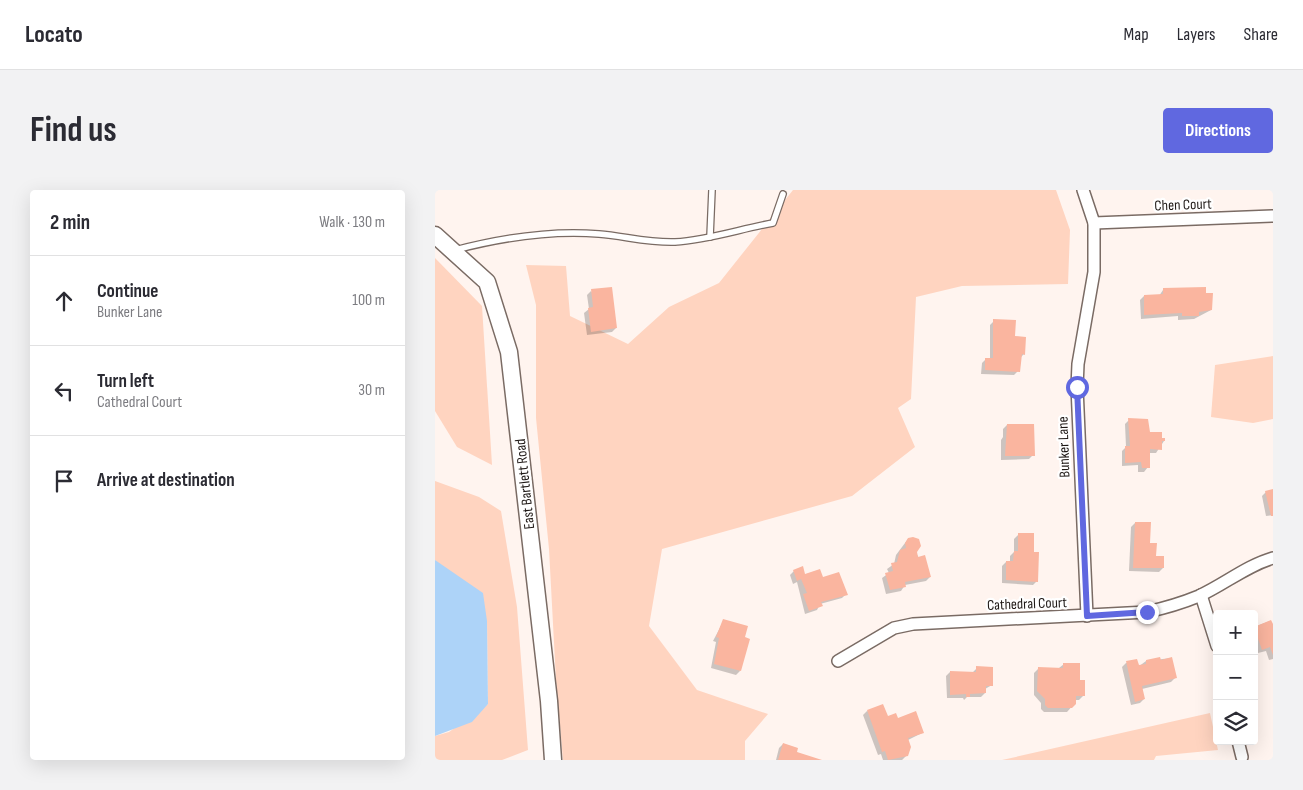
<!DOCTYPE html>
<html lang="en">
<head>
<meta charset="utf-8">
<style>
	:root { --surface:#fff; --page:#f2f2f3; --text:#2b2b33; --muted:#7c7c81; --line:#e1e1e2; --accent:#6068e0 }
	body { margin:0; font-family:"Sofia Sans Condensed",sans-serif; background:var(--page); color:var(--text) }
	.controls { position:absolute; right:15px; bottom:15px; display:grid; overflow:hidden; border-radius:5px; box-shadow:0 5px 20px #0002 }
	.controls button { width:45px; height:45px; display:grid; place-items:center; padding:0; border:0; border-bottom:1px solid var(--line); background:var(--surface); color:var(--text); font:25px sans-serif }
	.stop { position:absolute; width:15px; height:15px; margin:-11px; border:4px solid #6068e0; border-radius:50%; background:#fff }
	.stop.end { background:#6068e0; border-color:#fff; box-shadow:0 1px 5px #0008 }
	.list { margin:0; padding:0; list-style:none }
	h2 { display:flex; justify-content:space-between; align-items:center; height:65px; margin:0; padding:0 20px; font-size:21px }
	h2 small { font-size:16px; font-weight:400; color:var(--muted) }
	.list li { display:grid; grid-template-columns:32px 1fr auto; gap:15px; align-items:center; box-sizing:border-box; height:90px; padding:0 20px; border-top:1px solid var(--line) }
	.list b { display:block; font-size:19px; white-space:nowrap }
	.list p { margin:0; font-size:16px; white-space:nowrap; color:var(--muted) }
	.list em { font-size:16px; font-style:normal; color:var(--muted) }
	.icon { flex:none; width:28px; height:28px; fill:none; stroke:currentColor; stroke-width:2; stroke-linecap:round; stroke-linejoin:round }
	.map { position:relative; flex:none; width:838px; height:570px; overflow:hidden; border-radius:5px }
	header { display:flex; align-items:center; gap:30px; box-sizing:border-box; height:70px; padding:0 25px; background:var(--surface); border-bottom:1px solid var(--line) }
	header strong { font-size:24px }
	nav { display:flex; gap:28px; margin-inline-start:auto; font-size:18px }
	.intro { display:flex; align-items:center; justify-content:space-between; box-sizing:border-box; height:120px; padding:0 30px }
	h1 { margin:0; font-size:35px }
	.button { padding:12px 22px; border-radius:5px; background:var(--accent); color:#fff; font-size:18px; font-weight:700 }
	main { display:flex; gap:30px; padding:0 30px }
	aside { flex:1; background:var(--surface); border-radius:5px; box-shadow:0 5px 20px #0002 }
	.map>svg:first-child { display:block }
</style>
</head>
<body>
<header>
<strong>Locato</strong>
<nav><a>Map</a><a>Layers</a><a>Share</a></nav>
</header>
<div class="intro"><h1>Find us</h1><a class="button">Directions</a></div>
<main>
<aside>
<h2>2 min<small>Walk · 130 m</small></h2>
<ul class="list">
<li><svg class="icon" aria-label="ahead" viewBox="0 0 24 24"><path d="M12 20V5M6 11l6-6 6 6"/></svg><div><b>Continue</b><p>Bunker Lane</p></div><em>100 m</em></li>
<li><svg class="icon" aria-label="left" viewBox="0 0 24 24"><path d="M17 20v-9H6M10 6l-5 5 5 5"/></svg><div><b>Turn left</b><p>Cathedral Court</p></div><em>30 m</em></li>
<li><svg class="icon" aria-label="arrive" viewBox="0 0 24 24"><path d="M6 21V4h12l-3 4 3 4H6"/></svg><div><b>Arrive at destination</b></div></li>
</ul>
</aside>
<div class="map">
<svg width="838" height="570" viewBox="0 0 838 570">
	<rect width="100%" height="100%" fill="#fff4ef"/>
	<!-- green -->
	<g fill="#ffd4c0">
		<polygon points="358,0 621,0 635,40 633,94 527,96 481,107 476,209 463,218 480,257 417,306 227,359 214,436 262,500 333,524 310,551 310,570 128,570 121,490 114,359 101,228 101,115 91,75 131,76 135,126 193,154 234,117 284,93"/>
		<polygon points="0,68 47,116 57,275 22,257 0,221"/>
		<polygon points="838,166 838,229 818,233 776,227 780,175"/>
		<polygon points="0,291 44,307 66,321 82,417 93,560 67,570 0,570 0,546 14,542 53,514 52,431 0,370"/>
		<polygon points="775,523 783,560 721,566 719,570 567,570"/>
	</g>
	<!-- water -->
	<polygon fill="#add3f8" points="0,370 48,403 52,431 53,514 37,532 0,546"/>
	<!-- shadow -->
	<g fill="#0003">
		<polygon points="728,100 776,120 759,129 743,130 743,126 706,129 705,110 709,106 724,106"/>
		<polygon points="156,101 181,138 177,142 152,145 149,123 154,119 152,105"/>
		<polygon points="559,131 579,148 589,164 585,168 583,181 579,185 546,184 547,173 551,169 555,169 555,135"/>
		<polygon points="694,230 729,251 721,263 714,263 713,277 709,282 703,282 703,275 687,276 687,261 691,257 690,234"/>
		<polygon points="572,235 598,265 594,269 566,270 566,250 568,247 568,239"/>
		<polygon points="838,300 838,325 831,326 827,306 831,302"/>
		<polygon points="700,333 728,378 724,382 694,381 696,337"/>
		<polygon points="584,344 598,363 602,391 598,395 567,393 567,376 571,372 575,372 575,366 579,362 579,349"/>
		<polygon points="473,349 495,387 491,391 470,395 466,401 451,404 447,388 454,383 452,379 459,374 461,365"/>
		<polygon points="359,381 370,385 411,404 407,408 385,414 382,420 370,424 362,392 358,394 355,385"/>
		<polygon points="289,430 305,481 301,485 276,478 281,452 278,451"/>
		<polygon points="835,431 838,435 838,469 834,470 831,461 823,463 819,452 819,437"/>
		<polygon points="736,468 740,488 736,492 707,499 709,509 705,513 696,515 687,477 691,473 701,470 703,477 711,471"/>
		<polygon points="629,474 643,491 648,506 644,510 640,510 640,513 632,522 609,522 606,519 606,513 599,505 599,483 603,479 624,478"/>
		<polygon points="542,478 557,495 550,499 550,503 546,507 532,507 529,510 528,508 512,508 511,486 515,482 537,483"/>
		<polygon points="432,521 462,530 487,543 473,550 472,565 467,570 448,570 446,564 443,565 428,525"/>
		<polygon points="348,554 360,562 384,570 341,570 344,558"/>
	</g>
	<!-- building -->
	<g fill="#fab59f">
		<polygon points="177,97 182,138 156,142 153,118 158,117 156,99"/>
		<polygon points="771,97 771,103 778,103 777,120 764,122 764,126 747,126 747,123 709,125 709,105 728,104 728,98"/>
		<polygon points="558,129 581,130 580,146 591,147 590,165 587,164 585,182 550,180 550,168 558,168"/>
		<polygon points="693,228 713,229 715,242 727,242 727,248 730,248 730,251 727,251 727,260 715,259 715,278 707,278 706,272 690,273 690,256 695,256"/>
		<polygon points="572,234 599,234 600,266 570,266"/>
		<polygon points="838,299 838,326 836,326 830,301"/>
		<polygon points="700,332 716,332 715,353 722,353 721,366 729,366 729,378 698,378"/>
		<polygon points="583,343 599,343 599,362 604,362 603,392 571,390 571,371 578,371 579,361 583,361"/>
		<polygon points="478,347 484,349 486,356 482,362 483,367 490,365 496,387 470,392 471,397 455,400 450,383 458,381 456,373 462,372 465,360 471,358 470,353 473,348"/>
		<polygon points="368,376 370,384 385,379 388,387 404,382 413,405 386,412 388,416 374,421 368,404 372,403 366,389 362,391 358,380"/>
		<polygon points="288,429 313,436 310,447 315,449 306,481 279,474 284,448 281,447"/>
		<polygon points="836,430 838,434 838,465 835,457 827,460 819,437"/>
		<polygon points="725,467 726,470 737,467 742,488 707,496 710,509 700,512 691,471 702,469 704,475 711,474 711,470"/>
		<polygon points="628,473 645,473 645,490 650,490 650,506 641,506 641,514 637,518 613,518 610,515 610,509 602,501 603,477 628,478"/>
		<polygon points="541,476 558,477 558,496 551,496 551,503 535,504 535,507 531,507 531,504 515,505 515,481 541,482"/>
		<polygon points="448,514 453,526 461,523 463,528 481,521 489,543 473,548 476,557 473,566 453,570 450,561 447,562 432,520"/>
		<polygon points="348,553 363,558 362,562 387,570 343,570"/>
	</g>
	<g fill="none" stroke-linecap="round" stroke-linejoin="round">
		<!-- lane casing -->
		<g stroke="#7a6b64" stroke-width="8">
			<g id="lane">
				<polyline points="275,47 277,0"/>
				<path d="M20 60C66 48 116 40 164 44 189 46 214 53 240 52 273 50 305 39 338 33L348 4"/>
			</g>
		</g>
		<!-- street casing -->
		<g stroke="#7a6b64" stroke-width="14">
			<g id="street">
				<polyline points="648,0 659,33 659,82 643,174 642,197 652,426"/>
				<polyline points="659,33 838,26"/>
				<polyline points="766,405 782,456"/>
				<path d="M403 471 459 438 478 434 712 422C730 418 747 413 764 406 790 394 811 376 838 368"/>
				<polyline points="803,551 807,567"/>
			</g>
		</g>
		<!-- secondary casing -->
		<g stroke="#7a6b64" stroke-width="19">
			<polyline id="secondary" points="0,45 52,92 74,162 114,511 118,570"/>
		</g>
		<!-- lane -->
		<use href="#lane" stroke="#fff" stroke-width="5.5"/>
		<!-- street -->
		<use href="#street" stroke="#fff" stroke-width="11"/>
		<!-- secondary -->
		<use href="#secondary" stroke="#fff" stroke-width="16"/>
	</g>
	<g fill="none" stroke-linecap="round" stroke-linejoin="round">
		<!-- route -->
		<polyline stroke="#6068e0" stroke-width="6" points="642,197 652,426 712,422"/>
	</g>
	<g text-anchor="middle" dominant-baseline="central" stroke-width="4.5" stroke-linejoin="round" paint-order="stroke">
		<!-- street labels -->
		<g font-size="15" fill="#1e1815" stroke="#fff">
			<text transform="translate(748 15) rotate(-2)">Chen Court</text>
			<text transform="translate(629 257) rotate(-92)">Bunker Lane</text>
			<text transform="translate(90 294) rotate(-96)">East Bartlett Road</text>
			<text transform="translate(592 414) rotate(-2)">Cathedral Court</text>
		</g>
	</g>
</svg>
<div class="controls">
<button>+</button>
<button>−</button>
<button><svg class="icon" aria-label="layers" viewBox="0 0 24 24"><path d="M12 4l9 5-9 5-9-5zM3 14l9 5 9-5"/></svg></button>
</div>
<div class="stop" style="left:642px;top:197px"></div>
<div class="stop end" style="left:712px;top:422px"></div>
</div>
</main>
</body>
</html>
